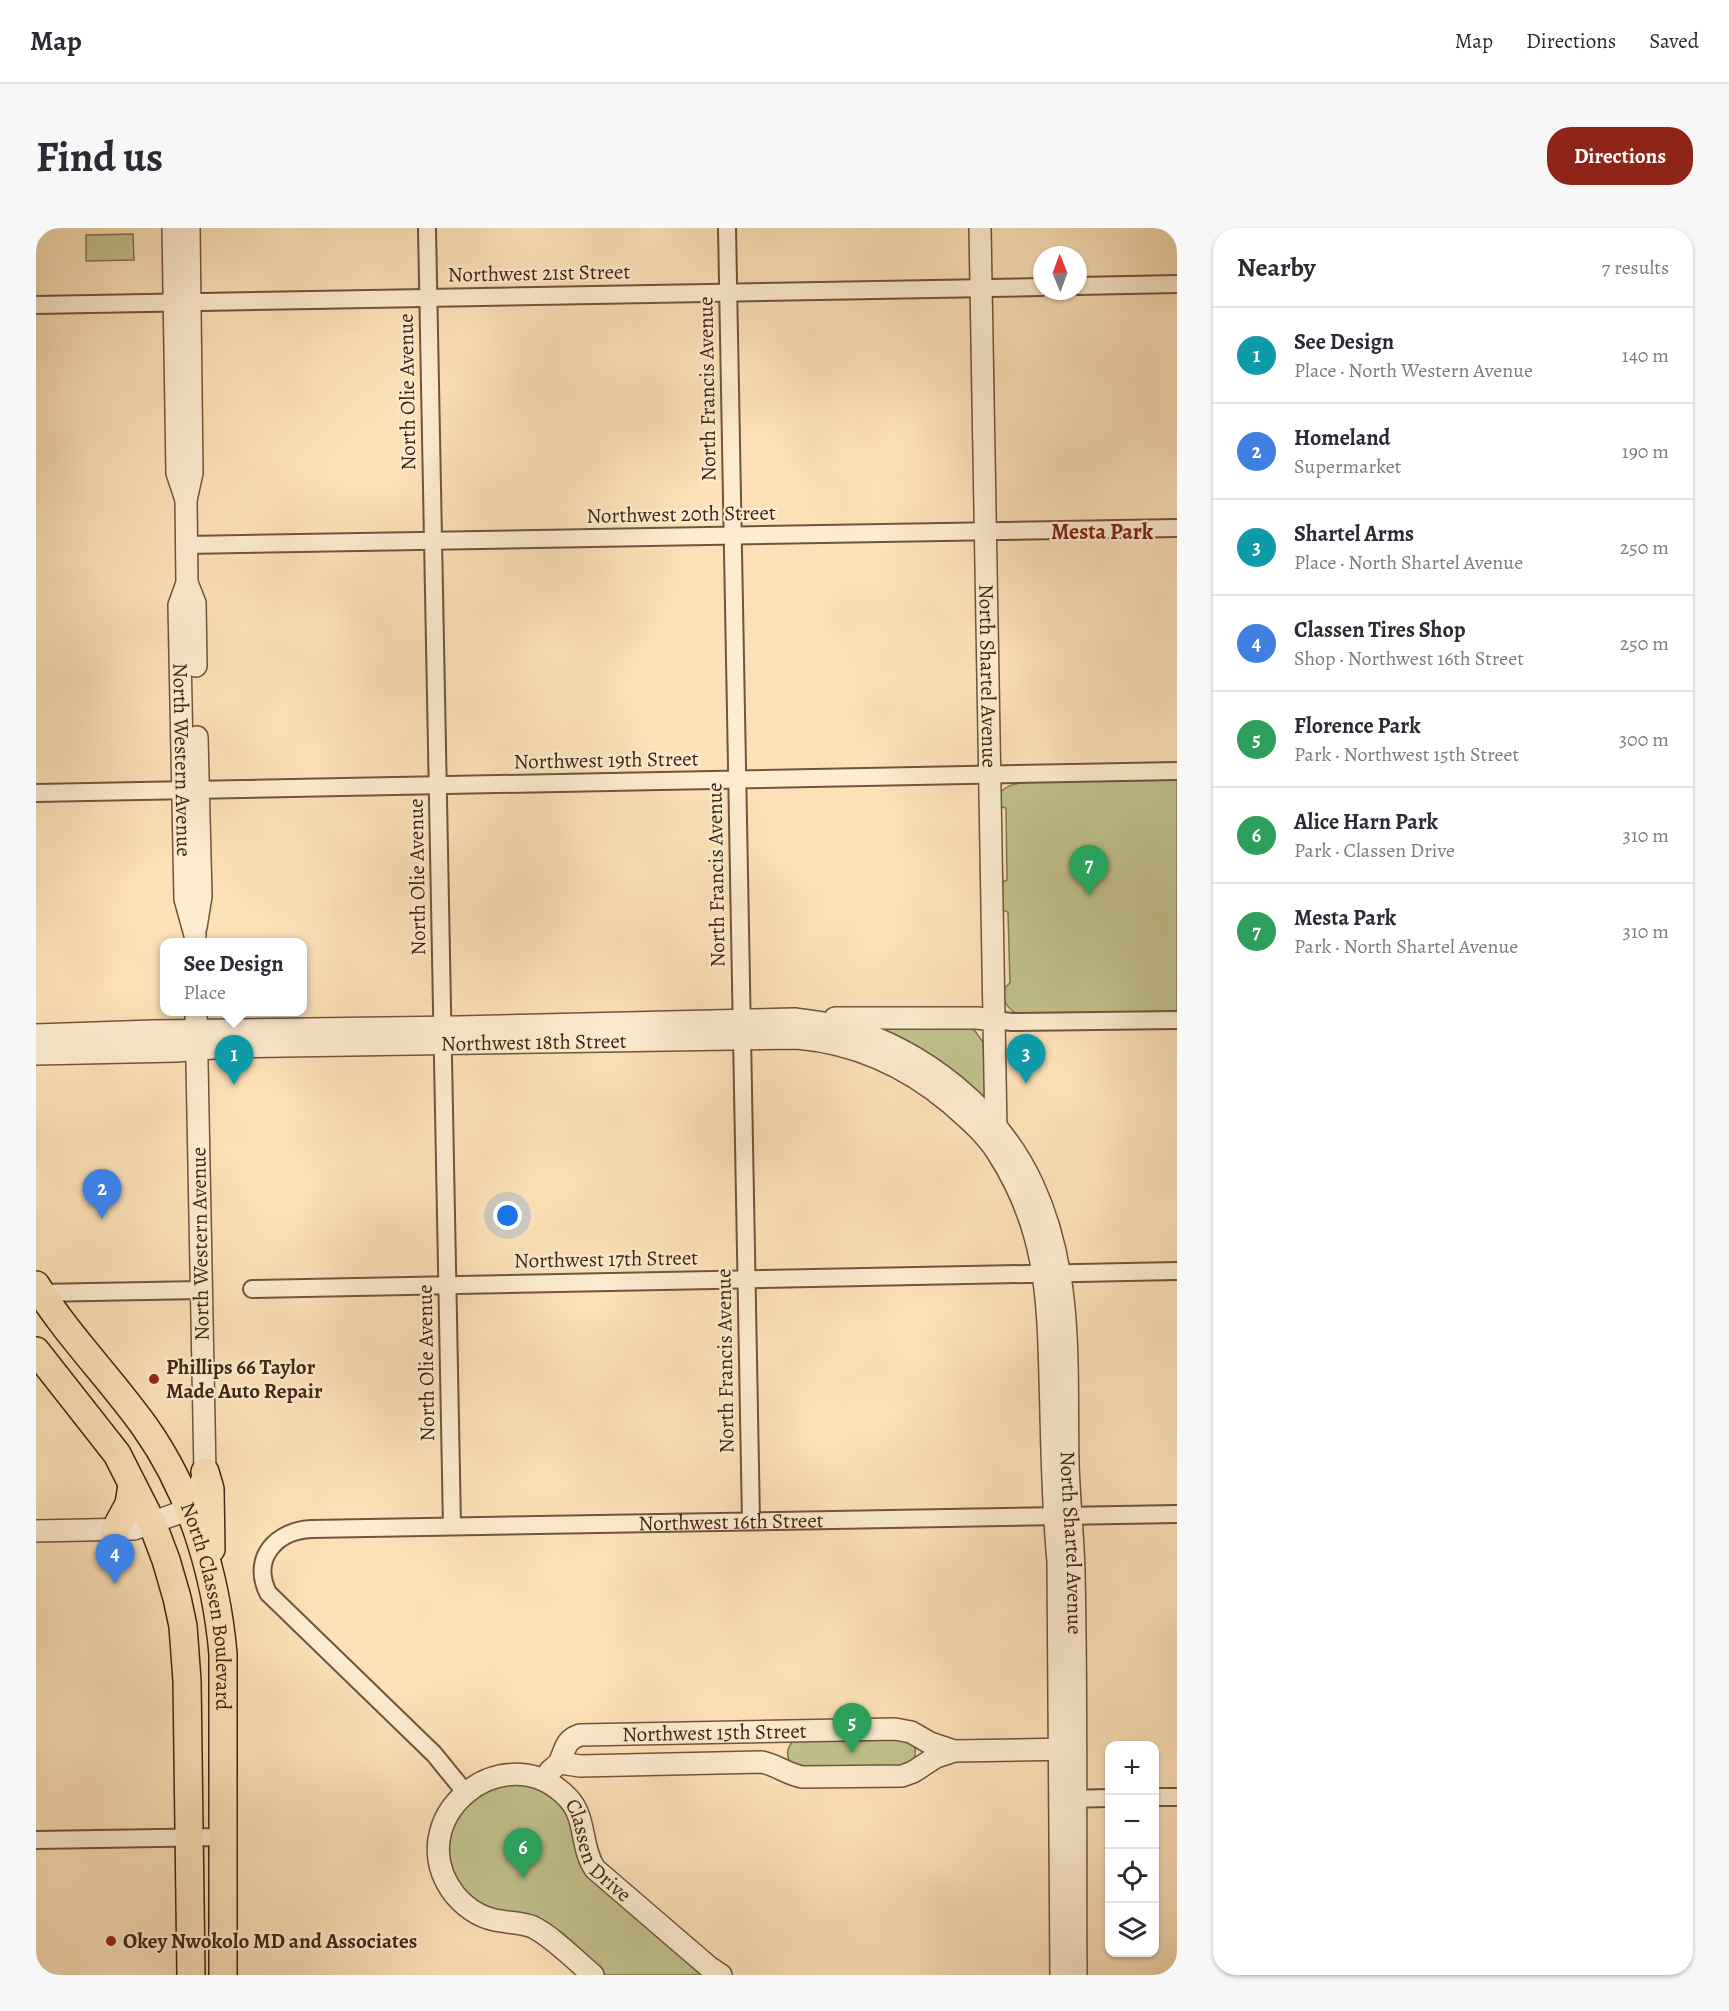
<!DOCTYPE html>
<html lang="en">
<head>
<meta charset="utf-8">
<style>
	:root { --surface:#fff; --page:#f7f7f7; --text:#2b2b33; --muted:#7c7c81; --line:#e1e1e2; --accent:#8f2418 }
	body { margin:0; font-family:Alegreya,serif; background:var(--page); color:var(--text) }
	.controls { position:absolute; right:18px; bottom:18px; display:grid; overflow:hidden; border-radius:12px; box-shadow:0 2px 4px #0004 }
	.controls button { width:54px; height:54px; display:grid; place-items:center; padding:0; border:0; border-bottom:2px solid var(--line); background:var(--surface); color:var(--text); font:30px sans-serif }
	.compass { position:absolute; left:997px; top:18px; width:54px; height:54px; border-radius:50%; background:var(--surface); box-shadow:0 2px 4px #0004; rotate:359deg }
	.you { position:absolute; left:472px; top:988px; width:21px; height:21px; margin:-15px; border:4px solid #fff; border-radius:50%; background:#1a73e8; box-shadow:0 0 0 9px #1a73e833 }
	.badge { display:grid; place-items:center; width:39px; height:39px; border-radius:50%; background:var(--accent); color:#fff; font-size:20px; font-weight:700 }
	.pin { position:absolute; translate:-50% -50px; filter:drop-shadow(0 2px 3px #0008) }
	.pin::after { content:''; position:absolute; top:32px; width:21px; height:18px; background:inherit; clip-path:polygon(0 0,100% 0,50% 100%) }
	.popup { position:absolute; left:124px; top:710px; width:147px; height:78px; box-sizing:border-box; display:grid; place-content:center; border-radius:12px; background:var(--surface); filter:drop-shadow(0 2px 4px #0005); font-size:20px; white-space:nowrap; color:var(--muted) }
	.popup b { font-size:22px; color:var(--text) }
	.popup::after { content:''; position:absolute; left:50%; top:100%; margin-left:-12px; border:12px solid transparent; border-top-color:var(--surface) }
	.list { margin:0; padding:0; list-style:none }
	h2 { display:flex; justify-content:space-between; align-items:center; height:78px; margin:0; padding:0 24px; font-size:26px }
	h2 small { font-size:20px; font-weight:400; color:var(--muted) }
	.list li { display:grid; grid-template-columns:39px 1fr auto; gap:18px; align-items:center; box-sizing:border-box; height:96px; padding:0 24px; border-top:2px solid var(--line) }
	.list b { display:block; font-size:22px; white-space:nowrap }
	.list p { margin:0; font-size:20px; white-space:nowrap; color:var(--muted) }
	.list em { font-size:20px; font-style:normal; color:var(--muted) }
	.icon { flex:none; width:33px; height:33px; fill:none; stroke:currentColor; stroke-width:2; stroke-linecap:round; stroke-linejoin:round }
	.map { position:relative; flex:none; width:1141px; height:1747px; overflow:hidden; border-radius:24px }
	header { display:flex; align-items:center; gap:36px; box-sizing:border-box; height:84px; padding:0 30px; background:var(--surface); border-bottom:2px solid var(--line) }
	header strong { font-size:28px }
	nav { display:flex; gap:33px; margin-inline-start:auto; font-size:21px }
	.intro { display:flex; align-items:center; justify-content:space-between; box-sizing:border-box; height:144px; padding:0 36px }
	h1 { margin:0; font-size:42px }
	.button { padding:15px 27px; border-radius:24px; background:var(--accent); color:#fff; font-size:21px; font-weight:700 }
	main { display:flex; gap:36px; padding:0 36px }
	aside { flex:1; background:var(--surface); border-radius:24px; box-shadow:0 2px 4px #0004 }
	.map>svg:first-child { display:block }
</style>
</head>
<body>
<header>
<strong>Map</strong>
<nav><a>Map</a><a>Directions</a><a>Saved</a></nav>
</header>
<div class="intro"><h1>Find us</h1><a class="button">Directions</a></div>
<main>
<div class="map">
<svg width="1141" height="1747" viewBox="0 0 1141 1747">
	<rect width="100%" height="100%" fill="#fce1b8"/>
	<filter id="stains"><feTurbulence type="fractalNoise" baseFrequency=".00333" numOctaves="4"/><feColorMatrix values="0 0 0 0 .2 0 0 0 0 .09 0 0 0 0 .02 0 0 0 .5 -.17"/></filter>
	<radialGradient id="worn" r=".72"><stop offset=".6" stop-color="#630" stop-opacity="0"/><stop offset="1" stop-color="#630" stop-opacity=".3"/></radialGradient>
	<!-- green -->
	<g fill="#c2c28d" stroke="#827451" stroke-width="1.5">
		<polygon points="97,6 98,32 50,33 50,7"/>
		<path d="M1141 552V784L987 788C973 784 958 767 974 755L972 684 966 682 965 655 971 652 970 580 966 579C955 559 980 555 994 554Z"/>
		<polygon points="841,796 930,798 939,803 947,814 949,866 945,870 847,805"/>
		<path d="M865 1508 878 1517C882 1528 877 1533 869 1540L766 1542 756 1538C750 1529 750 1520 758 1512Z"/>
		<polygon points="469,1555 500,1559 527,1578 534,1590 543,1629 673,1747 569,1747 506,1696 452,1681 426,1663 412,1633 413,1601 438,1567"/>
	</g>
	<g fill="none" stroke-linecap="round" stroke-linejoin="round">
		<!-- minor casing -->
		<g stroke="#70543e" stroke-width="20">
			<g id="minor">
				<polyline points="391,0 416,1298"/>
				<polyline points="691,0 715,1293"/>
				<polyline points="1042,58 1141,56"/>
				<polyline points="0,77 1006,59"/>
				<polyline points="150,317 1141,300"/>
				<polyline points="0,565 1141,543"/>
				<polyline points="958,792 976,794 1141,792"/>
				<polyline points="216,1061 1141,1043"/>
				<polyline points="1,1065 165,1062"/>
				<path id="s1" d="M429 1564 398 1526 232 1365C215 1330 240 1303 275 1301L1141 1286"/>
				<polyline points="1118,1569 1141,1569"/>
				<polyline points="1029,1571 1074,1570"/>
				<polyline points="0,1612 185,1609"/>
			</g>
		</g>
		<!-- tertiary casing -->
		<g stroke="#70543e" stroke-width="24">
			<g id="tertiary">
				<polyline points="137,0 141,245 150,272"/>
				<path id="s2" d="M153 0 156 245 150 272 151 355 143 377 149 671 159 707"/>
				<path id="s3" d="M944 0 960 904"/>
				<polyline points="151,355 159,375 160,438"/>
				<polyline points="160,699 165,668 161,509"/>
				<polyline points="799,790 941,790 958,792"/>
				<path id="s4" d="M0 807 117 803 423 799 759 791C775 793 792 795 808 799 888 822 962 881 997 957 1038 1046 1030 1139 1032 1234 1033 1271 1037 1307 1038 1344 1041 1478 1039 1613 1040 1747"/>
				<path id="s5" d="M0 826 140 823 190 819 761 810C818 815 870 838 914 875 931 890 949 905 961 924 1009 998 1012 1065 1014 1151 1016 1211 1016 1272 1022 1333L1025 1747"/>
				<polyline points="0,1303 98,1301 154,1281 169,1244 160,784"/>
				<path d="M524 1535 544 1538 726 1534C741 1537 752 1547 767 1549L866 1548 877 1544 900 1529 918 1523 1035 1521"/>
				<path id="s6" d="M514 1543C517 1540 522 1537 524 1533 530 1520 529 1512 544 1507L859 1501 875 1504 894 1515 918 1523"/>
				<path id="s7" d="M557 1747C539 1732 517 1709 497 1699 487 1695 476 1695 465 1693 447 1691 431 1681 419 1667 361 1592 468 1503 532 1570 551 1590 544 1619 559 1641L673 1739 685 1747"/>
			</g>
		</g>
		<!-- primary casing -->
		<g stroke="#412515" stroke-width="30">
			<g id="primary">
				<path id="s8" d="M0 1057C31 1107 74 1150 109 1199 155 1264 180 1346 187 1426V1747"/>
				<polyline points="0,1123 81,1226 116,1295 130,1332 141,1370 147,1398 151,1453 155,1747"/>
				<polyline points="169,1244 174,1261 175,1321"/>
				<polyline points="79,1302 93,1276 96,1257"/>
			</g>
		</g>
		<!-- minor -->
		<use href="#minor" stroke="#fdecd1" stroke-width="16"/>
		<!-- tertiary -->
		<use href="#tertiary" stroke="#fdecd1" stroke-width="21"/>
		<!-- primary -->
		<use href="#primary" stroke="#fce1b8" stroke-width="27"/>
	</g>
	<!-- markers -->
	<g fill="#8f2418" stroke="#fdecd1" stroke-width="2">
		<circle cx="118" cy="1151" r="6"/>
		<circle cx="75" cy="1713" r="6"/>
	</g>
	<g text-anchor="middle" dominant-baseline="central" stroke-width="4.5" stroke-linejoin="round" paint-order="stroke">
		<!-- street labels -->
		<g font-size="21" fill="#412515" stroke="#fdecd1">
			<text transform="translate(503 45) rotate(-1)">Northwest 21st Street</text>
			<text transform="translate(671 161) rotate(-91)">North Francis Avenue</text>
			<text transform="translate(371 164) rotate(-91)">North Olie Avenue</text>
			<text transform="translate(645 286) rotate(-1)">Northwest 20th Street</text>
			<text stroke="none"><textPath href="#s3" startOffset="448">North Shartel Avenue</textPath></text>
			<text stroke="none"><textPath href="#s2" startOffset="534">North Western Avenue</textPath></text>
			<text transform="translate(570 532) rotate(-1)">Northwest 19th Street</text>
			<text transform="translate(680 647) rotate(-91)">North Francis Avenue</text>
			<text transform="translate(381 649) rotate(-91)">North Olie Avenue</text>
			<text stroke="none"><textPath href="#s5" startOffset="498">Northwest 18th Street</textPath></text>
			<text transform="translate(164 1016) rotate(-91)">North Western Avenue</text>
			<text transform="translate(570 1031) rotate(-1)">Northwest 17th Street</text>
			<text transform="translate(689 1133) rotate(-91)">North Francis Avenue</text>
			<text transform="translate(390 1135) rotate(-91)">North Olie Avenue</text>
			<text stroke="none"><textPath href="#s1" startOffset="794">Northwest 16th Street</textPath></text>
			<text stroke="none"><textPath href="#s4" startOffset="1425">North Shartel Avenue</textPath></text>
			<text stroke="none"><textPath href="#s8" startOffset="372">North Classen Boulevard</textPath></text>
			<text stroke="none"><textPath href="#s6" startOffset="183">Northwest 15th Street</textPath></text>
			<text stroke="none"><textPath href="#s7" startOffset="453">Classen Drive</textPath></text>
		</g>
		<!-- poi labels -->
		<g font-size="21" font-weight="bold" fill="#412515" stroke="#fdecd1" text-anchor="start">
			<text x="130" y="1139">Phillips 66 Taylor<tspan x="130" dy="24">Made Auto Repair</tspan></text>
			<text x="87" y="1713">Okey Nwokolo MD and Associates</text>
		</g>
		<!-- neighbourhood labels -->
		<g font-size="22" font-weight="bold" fill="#7a1f14" stroke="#fdecd1">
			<text x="1066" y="304">Mesta Park</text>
		</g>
	</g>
	<rect width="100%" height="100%" filter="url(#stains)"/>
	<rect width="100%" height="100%" fill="url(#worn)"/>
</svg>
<div class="controls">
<button>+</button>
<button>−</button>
<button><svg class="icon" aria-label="locate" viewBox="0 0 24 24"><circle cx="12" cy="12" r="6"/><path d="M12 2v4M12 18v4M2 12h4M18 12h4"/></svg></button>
<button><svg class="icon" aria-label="layers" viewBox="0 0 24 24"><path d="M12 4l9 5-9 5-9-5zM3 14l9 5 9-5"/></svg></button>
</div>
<svg class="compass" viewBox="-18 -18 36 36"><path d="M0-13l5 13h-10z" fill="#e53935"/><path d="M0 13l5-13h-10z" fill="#7c7c81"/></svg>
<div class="you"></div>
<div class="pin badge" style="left:198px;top:857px;background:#0f9aa8">1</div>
<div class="popup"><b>See Design</b>Place</div>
<div class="pin badge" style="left:66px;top:991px;background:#3f7fe0">2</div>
<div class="pin badge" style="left:990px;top:856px;background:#0f9aa8">3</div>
<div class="pin badge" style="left:79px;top:1356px;background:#3f7fe0">4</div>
<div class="pin badge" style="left:816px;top:1525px;background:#2e9e5b">5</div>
<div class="pin badge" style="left:487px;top:1650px;background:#2e9e5b">6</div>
<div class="pin badge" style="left:1053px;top:667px;background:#2e9e5b">7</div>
</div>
<aside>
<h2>Nearby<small>7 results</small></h2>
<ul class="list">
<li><span class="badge" style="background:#0f9aa8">1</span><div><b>See Design</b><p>Place · North Western Avenue</p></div><em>140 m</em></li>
<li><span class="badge" style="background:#3f7fe0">2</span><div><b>Homeland</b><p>Supermarket</p></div><em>190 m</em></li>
<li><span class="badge" style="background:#0f9aa8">3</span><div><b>Shartel Arms</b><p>Place · North Shartel Avenue</p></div><em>250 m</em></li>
<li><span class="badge" style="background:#3f7fe0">4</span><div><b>Classen Tires Shop</b><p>Shop · Northwest 16th Street</p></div><em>250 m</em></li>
<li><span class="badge" style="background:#2e9e5b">5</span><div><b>Florence Park</b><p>Park · Northwest 15th Street</p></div><em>300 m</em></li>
<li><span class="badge" style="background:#2e9e5b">6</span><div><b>Alice Harn Park</b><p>Park · Classen Drive</p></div><em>310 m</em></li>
<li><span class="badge" style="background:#2e9e5b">7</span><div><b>Mesta Park</b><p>Park · North Shartel Avenue</p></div><em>310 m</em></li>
</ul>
</aside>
</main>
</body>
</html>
